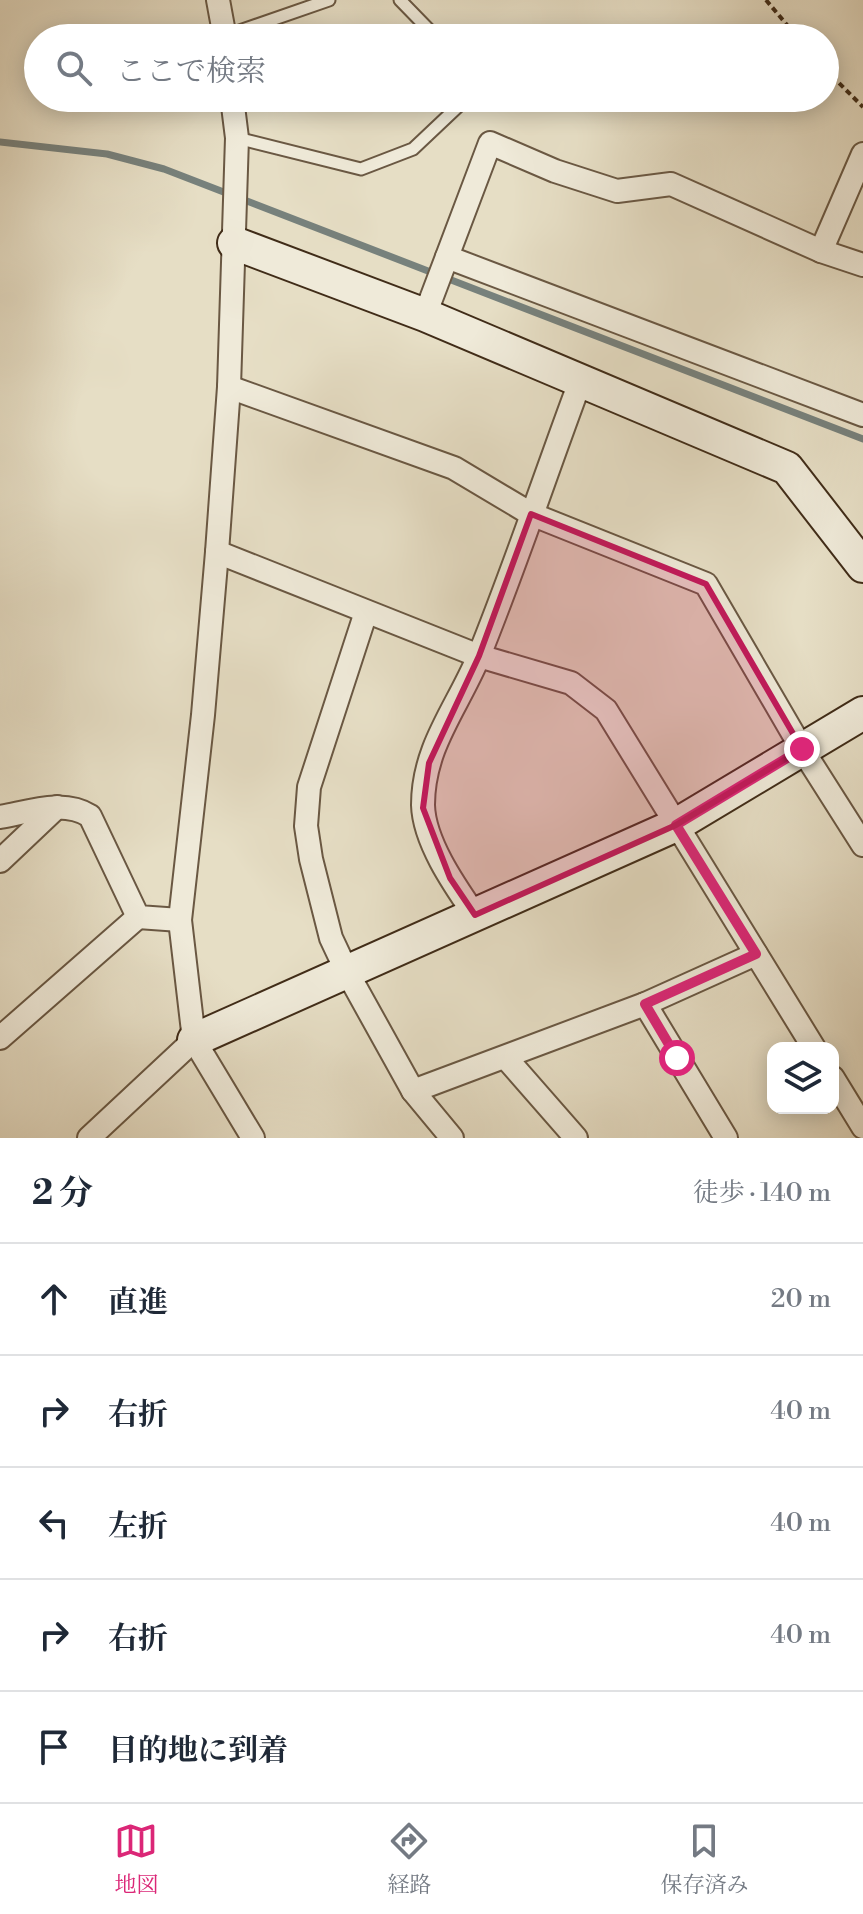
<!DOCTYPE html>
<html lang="ja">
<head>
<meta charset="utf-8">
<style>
	:root { --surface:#fff; --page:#f2f2f3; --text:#1f2937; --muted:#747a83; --line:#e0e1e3; --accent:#db2777 }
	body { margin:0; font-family:"Libre Bodoni","Noto Serif JP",serif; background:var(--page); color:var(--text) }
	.controls { position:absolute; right:24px; bottom:24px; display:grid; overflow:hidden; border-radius:16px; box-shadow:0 4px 20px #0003 }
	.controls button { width:72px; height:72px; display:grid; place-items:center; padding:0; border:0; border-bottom:2px solid var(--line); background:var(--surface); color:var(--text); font:40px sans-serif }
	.stop { position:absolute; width:24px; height:24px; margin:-18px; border:6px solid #db2777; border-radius:50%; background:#fff }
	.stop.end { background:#db2777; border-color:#fff; box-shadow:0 2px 8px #0008 }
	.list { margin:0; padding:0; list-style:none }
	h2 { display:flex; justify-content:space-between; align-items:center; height:104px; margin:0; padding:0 32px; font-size:34px }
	h2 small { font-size:26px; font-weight:400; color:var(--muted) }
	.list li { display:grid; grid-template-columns:52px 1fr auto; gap:24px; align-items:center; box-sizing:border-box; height:112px; padding:0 32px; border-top:2px solid var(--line) }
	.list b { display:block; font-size:30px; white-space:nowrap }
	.list em { font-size:26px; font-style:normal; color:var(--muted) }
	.icon { flex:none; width:44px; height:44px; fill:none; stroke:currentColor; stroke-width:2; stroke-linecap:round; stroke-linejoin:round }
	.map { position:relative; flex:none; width:863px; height:1138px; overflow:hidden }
	.search { position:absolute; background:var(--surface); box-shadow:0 4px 20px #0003; left:24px; right:24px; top:24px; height:88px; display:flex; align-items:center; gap:20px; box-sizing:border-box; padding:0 28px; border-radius:44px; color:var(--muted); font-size:30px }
	.sheet { height:664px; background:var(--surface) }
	nav { display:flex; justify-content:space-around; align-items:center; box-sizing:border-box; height:112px; border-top:2px solid var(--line); background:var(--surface); font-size:22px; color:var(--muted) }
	nav a { display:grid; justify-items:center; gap:4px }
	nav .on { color:var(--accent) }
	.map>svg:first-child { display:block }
</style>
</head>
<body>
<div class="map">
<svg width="863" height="1138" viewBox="0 0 863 1138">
	<rect width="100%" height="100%" fill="#e6dec5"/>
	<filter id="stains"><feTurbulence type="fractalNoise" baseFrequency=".0025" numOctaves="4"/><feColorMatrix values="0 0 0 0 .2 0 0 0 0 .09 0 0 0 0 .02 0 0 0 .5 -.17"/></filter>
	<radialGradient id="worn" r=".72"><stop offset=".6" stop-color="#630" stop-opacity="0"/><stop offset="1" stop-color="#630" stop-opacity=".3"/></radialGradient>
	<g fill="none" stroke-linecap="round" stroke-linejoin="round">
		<!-- stream -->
		<polyline stroke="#77817c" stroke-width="7" points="0,142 107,154 164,169 863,439"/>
		<!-- lane casing -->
		<g stroke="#6a5843" stroke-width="15">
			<g id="lane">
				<polyline points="400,0 437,38"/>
				<polyline points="225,36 329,0"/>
				<polyline points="237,138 361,169 413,149 467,98"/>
			</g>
		</g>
		<!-- street casing -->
		<g stroke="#6a5843" stroke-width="26">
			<g id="street">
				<polyline points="218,0 225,38"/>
				<polyline points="232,98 237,138 229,387 217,552 203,715 180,920 194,1040 253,1138"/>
				<polyline points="821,251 863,154"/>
				<polyline points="447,257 863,415"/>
				<polyline points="425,315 490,143 555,171 617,191 671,184 821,251 863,265"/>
				<polyline points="229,387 454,468 531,514 706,584 802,749 863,845"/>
				<polyline points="217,552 479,656 571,683 606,710 814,1048"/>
				<polyline points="366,612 309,787 306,826 311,859 331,938 347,972 413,1091 452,1138"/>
				<path d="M0 817C29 812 64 799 90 816L138 917 180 920"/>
				<polyline points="0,861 57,807"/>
				<path d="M475 915C455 886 424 842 423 805 423 747 457 708 478 658 515 567 546 473 580 382"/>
				<polyline points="645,1004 726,1138"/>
				<polyline points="0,1038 138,917"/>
				<polyline points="506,1058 576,1138"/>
				<polyline points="833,1078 863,1127"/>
				<polyline points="413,1091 645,1004 756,954"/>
				<polyline points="89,1138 194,1040"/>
			</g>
		</g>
		<!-- secondary casing -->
		<g stroke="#402c18" stroke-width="36">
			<g id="secondary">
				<polyline points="234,243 425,315 787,468 863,566"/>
				<polyline points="194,1040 676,825 863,713"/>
			</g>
		</g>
		<!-- path -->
		<g stroke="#402c18" stroke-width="4" stroke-dasharray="6 4" stroke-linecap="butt">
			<polyline points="766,0 798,38"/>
			<polyline points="825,69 863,107"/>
		</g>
		<!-- lane -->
		<use href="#lane" stroke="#efead9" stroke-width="11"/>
		<!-- street -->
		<use href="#street" stroke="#efead9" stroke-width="22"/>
		<!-- secondary -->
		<use href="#secondary" stroke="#efead9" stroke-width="32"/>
	</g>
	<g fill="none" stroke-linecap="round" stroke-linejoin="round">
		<!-- route -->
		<polyline stroke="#db2777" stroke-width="10" points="677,1058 645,1004 756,954 676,825 802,749"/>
	</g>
	<!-- marked area -->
	<path fill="#c2185b" fill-opacity="0.2" stroke="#c2185b" stroke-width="6" stroke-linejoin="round" d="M531 514 706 584 802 749 676 825 475 915 450 878 423 808 429 763 479 656Z"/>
	<rect width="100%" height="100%" filter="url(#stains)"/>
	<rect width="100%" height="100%" fill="url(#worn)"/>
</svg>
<div class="controls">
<button><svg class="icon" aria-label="layers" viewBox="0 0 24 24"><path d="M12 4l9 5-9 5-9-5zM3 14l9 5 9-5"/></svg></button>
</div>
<div class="stop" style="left:677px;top:1058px"></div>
<div class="stop end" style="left:802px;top:749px"></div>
<div class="search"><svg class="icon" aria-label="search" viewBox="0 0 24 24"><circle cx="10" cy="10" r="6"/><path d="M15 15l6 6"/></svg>ここで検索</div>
</div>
<section class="sheet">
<h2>2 分<small>徒歩 · 140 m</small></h2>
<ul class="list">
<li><svg class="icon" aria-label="ahead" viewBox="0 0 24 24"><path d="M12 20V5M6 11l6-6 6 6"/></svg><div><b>直進</b></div><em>20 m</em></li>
<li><svg class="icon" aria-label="right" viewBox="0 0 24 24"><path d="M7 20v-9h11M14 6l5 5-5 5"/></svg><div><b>右折</b></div><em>40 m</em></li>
<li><svg class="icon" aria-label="left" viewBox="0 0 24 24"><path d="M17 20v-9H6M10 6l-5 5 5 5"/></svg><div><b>左折</b></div><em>40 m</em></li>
<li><svg class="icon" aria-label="right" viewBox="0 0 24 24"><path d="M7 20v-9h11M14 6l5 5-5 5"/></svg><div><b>右折</b></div><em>40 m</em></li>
<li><svg class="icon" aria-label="arrive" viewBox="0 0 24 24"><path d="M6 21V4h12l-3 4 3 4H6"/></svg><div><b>目的地に到着</b></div></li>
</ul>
</section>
<nav>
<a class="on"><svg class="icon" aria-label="map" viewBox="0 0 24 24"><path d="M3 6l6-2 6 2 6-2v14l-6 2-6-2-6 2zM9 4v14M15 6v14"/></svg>地図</a>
<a><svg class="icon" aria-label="directions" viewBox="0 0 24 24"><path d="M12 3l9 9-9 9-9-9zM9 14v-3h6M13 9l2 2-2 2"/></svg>経路</a>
<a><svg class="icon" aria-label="saved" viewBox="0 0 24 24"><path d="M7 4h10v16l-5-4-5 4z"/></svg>保存済み</a>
</nav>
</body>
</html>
